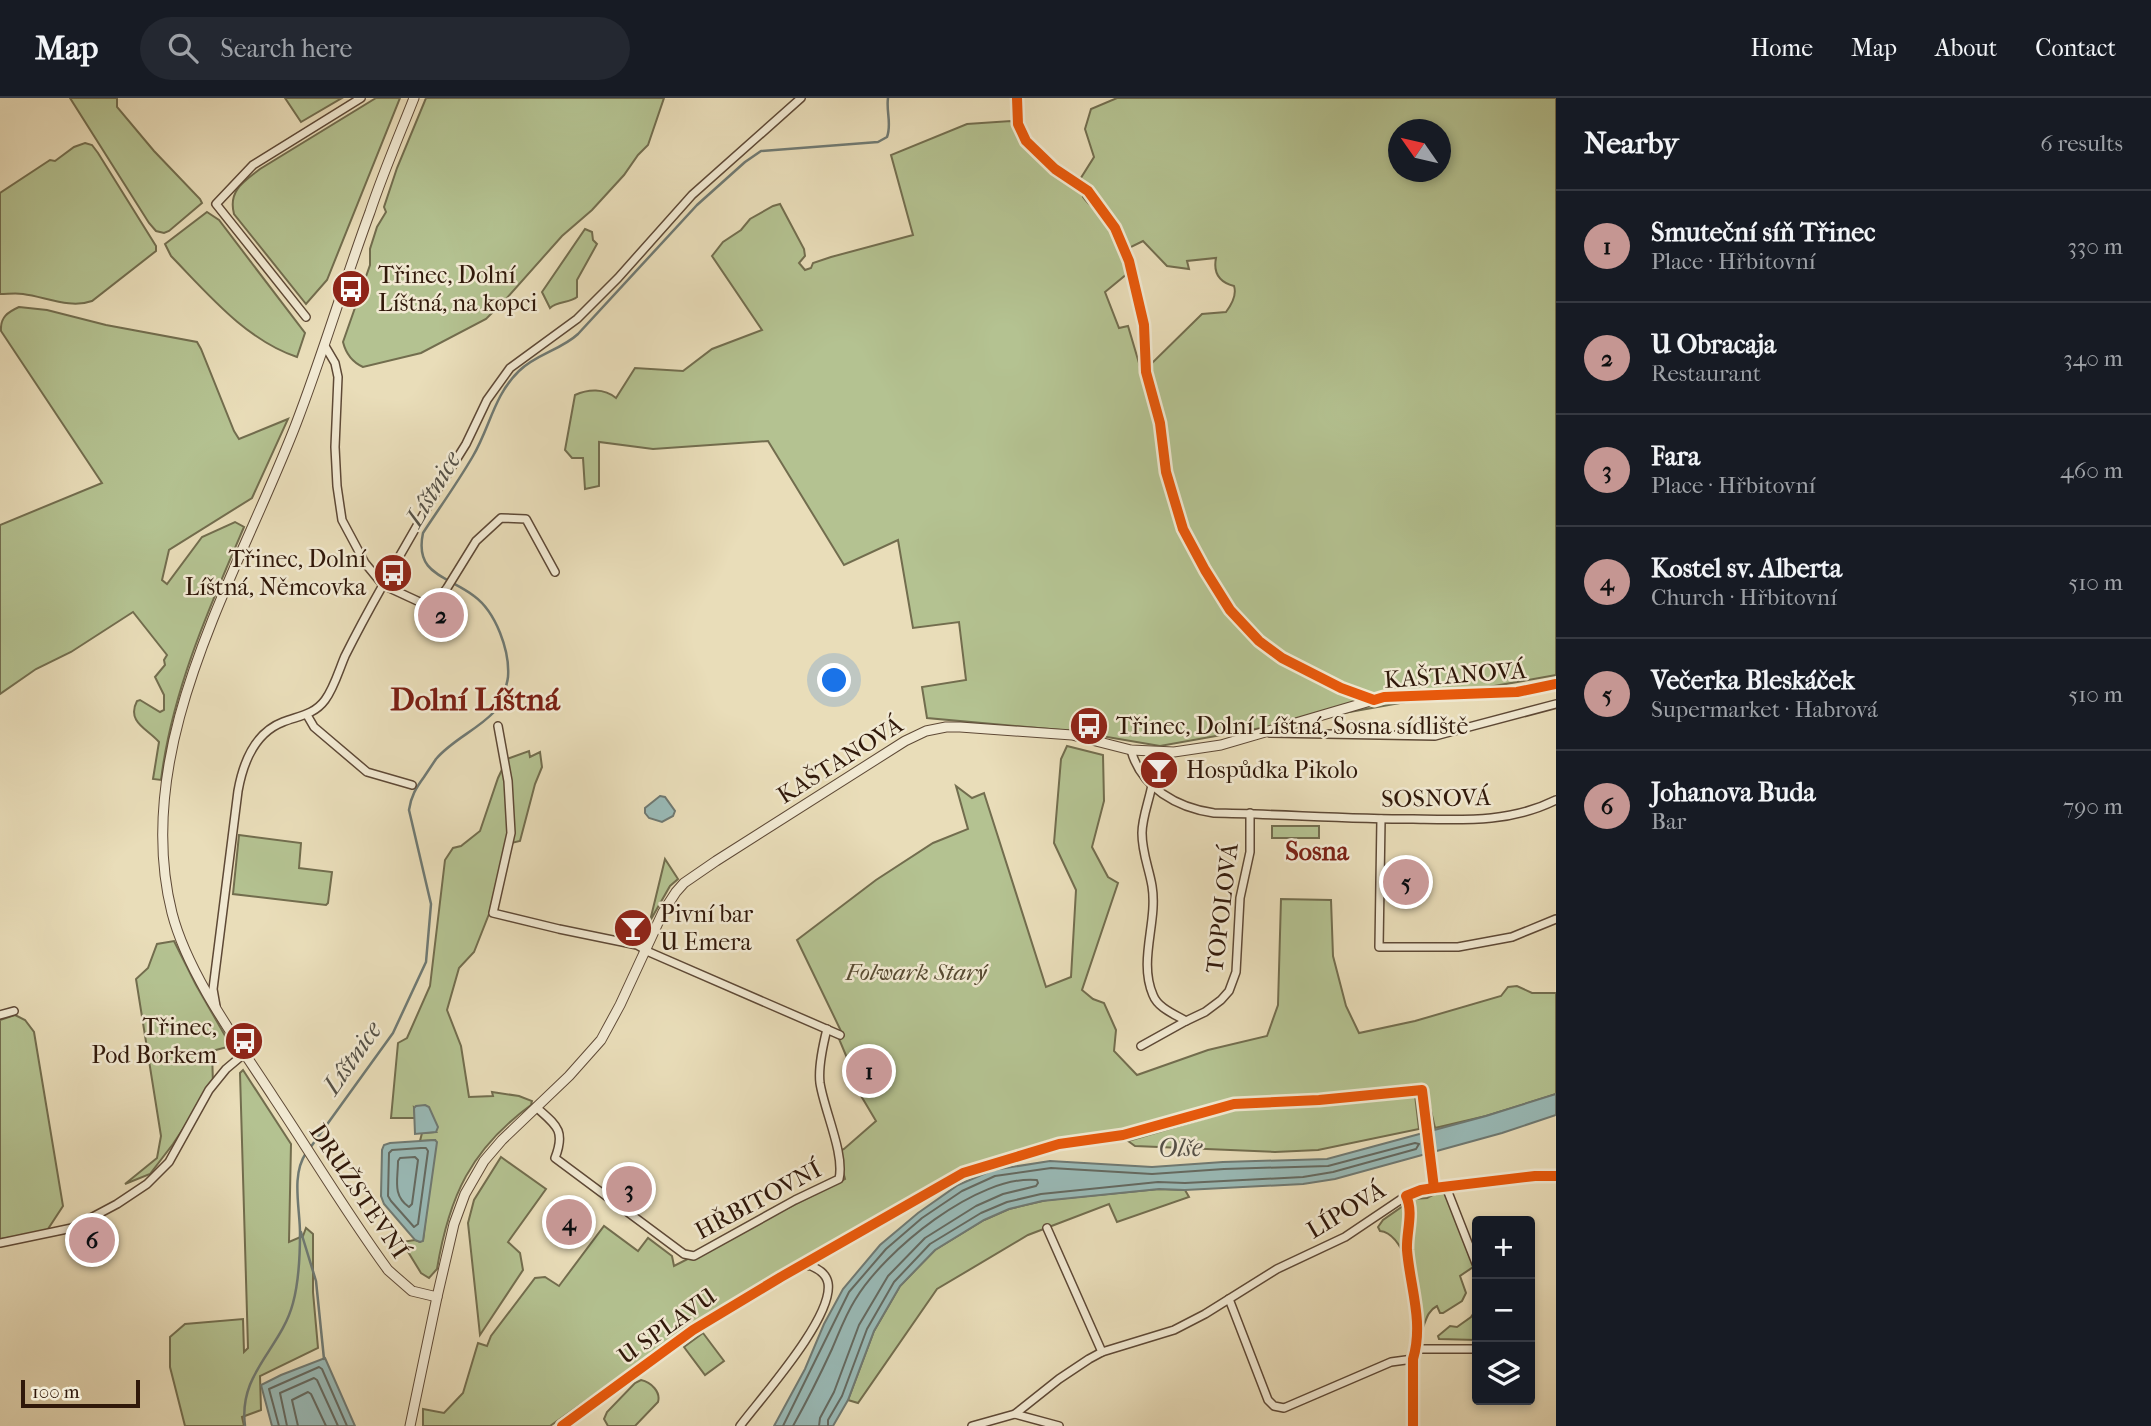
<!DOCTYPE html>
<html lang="en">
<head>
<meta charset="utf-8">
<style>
	:root { --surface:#171b24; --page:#242831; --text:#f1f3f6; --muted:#9ea1a6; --line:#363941; --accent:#c59692 }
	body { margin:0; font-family:"IM FELL French Canon",serif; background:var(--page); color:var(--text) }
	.controls { position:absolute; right:21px; bottom:21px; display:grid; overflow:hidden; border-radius:7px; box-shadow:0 4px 10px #0003 }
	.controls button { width:63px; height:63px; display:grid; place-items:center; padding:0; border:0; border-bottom:2px solid var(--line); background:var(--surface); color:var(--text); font:35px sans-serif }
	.compass { position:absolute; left:1388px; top:21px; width:63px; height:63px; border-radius:50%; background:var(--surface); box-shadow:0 4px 10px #0003; rotate:304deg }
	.scale { position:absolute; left:21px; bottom:18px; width:119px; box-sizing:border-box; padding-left:7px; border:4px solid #30180a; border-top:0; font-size:19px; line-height:24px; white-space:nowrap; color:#30180a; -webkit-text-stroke:5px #f1e9d2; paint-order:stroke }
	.you { position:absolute; left:835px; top:583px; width:24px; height:24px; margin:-18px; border:5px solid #fff; border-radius:50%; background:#1a73e8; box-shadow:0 0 0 10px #1a73e833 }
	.badge { display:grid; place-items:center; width:46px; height:46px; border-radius:50%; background:var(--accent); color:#111; font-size:23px; font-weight:700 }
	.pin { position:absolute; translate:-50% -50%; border:4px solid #fff; box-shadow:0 2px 7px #0006 }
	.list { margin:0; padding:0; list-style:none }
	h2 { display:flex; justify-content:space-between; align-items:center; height:91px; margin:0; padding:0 28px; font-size:30px }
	h2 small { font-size:23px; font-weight:400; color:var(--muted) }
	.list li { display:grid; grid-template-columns:46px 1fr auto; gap:21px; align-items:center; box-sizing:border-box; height:112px; padding:0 28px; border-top:2px solid var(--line) }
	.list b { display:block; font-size:26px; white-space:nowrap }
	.list p { margin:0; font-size:23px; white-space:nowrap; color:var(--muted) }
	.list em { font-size:23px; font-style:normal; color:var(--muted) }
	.icon { flex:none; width:38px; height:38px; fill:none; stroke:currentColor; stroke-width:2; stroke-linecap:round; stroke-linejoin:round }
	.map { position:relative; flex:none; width:1556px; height:1328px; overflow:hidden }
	header { display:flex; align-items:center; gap:42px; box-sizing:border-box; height:98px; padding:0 35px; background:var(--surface); border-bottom:2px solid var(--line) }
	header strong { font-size:33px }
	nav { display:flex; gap:38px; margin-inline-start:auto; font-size:24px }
	.search { width:490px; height:63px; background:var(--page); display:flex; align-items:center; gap:18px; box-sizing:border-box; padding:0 24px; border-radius:38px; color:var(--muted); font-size:26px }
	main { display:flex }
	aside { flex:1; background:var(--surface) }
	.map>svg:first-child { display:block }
</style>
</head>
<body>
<header>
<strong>Map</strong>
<div class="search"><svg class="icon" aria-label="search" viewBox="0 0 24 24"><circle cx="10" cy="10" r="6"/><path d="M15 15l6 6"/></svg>Search here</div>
<nav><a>Home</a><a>Map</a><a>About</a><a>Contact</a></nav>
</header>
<main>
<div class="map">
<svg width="1556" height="1328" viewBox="0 0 1556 1328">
	<rect width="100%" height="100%" fill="#e9ddb9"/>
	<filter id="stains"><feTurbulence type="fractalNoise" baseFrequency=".00286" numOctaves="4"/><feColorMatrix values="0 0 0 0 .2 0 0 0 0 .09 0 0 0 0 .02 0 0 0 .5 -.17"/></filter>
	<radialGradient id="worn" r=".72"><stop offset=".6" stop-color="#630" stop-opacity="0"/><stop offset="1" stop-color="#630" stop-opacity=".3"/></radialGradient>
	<!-- green -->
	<g fill="#b4c291" stroke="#726d4e" stroke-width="2" fill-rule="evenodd">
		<polygon points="70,0 117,0 117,9 154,53 200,101 202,105 169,133 164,135 156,133 149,125"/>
		<polygon points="285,0 342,0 301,24"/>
		<path d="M376 0H400L327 182 306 206 234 116C228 93 243 84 260 71Z"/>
		<path d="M426 0H664L648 47 638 57 624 77 592 112 562 138 506 201 486 221 421 255 363 269C352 264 346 256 343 244L370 167V151L377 129 386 114 384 109 397 70Z"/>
		<path d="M1117 0H1556V577L1160 648 1072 633 927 620 922 589 966 582 959 524 913 530 898 442 844 467 768 343 653 351 599 344V388L585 391 583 360H572L565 352 575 297C588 291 604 290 616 300L635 270 683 273 712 251 762 232 712 158 723 144 741 132 750 121 773 108 780 106 804 151 805 158 799 165 805 172 811 170 813 165 831 159 913 137 891 57 967 26 1011 23 1033 53 1087 95 1083 99C1089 108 1096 111 1103 118 1116 130 1124 158 1128 175L1105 194 1119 230 1128 228 1144 282 1152 299 1158 301 1149 268 1202 216 1226 214C1232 206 1237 197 1234 188 1219 184 1213 175 1216 160L1187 163 1189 171 1167 168 1143 143 1127 151C1115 124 1105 98 1079 83L1094 59 1085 31 1091 11ZM1398 32H1440V74H1398Z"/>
		<path d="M85 45 92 47 98 55 156 148V153L92 203C70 211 46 199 23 196 16 195 8 196 0 196V95L50 62 55 63 74 49Z"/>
		<path d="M207 114 219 122 305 235 297 259C246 242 208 196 171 158L165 146Z"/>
		<path d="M585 131 592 134 593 142 597 146 577 182V199C570 205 557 203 550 210L542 194Z"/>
		<path d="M19 209 47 212 106 227 197 244 201 251 234 333 239 341 288 321 252 400 169 452 162 482 167 486 202 439 235 424 244 429C209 510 172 593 161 682L153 681 159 644C148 631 126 624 137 603L140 602 160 614 164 612V597L155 579 165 567 164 562 167 557 133 514 71 554 36 571 0 596V427L102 385 1 233C0 219 8 214 19 209Z"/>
		<polygon points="1067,648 1103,657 1104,703 1092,749 1108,779 1118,785 1082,892 1093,901 1104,905 1116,932 1114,953 1137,977 1208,952 1267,938 1278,907 1281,801 1331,802 1333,858 1346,908 1359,935 1415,923 1501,898 1508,889 1517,888 1532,895 1556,895 1556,996 1486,1018 1435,1030 1425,987 1234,1003 1117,1035 1051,1042 958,1074 878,1119 693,1227 550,1328 423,1328 423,1311 444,1315 463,1295 478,1245 487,1248 491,1238 535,1180 545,1179 559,1188 604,1128 638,1153 648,1140 672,1158 674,1168 845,1081 838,1054 844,1051 876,1023 857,991 847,969 850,967 839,941 841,933 797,842 876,782 933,745 968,731 956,688 972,700 984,695 1046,889 1071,879 1076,792 1054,745 1061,661"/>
		<path d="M529 653 530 659 540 654 542 669 535 686 520 743 507 746 489 816 474 854 459 870 447 912 461 948 469 999 493 998 492 994 519 998 532 1003 531 1007C471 1051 449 1098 437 1171L429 1180 421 1175 402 1144 415 1142 420 1144 423 1142 435 1042 420 1043 422 1035 436 1034 414 1010 415 1020H391L398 945 407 940 430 888 445 762 453 750 461 748 480 733 498 680 507 661Z"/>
		<rect x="1272" y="728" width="47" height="12"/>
		<polygon points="239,737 301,745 299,770 332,774 328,805 326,807 233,796"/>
		<polygon points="665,761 678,781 670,788 650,823"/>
		<polygon points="174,843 196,887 231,948 212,953 213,986 173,1046 150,1076 125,1086 157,1060 161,1038 136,881 148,870 157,846"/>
		<polygon points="15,917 25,922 34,934 63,1108 46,1134 0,1141 0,922"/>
		<polygon points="243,972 291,1046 289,1144 303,1138 306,1130 313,1136 313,1194 318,1250 260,1278 261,1312 242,1319 244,1328 185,1328 170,1269 170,1239 185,1226 243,1221 244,1254 248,1250 240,975"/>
		<polygon points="1415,997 1419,1031 1318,1052 1275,1054 1135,1048 1128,1043 1240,1010 1319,1008"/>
		<polygon points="501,1059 546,1091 508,1144 520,1155 523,1172 480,1237 468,1125 474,1102"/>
		<path d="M1446 1090 1476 1167 1460 1178 1466 1195 1462 1203 1443 1215H1440L1437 1208C1425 1214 1426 1227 1419 1238L1418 1237C1419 1230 1420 1222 1420 1215 1417 1193 1405 1135 1380 1133L1378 1129 1383 1122 1413 1101 1427 1100Z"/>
		<polygon points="1159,1091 1185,1092 1189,1099 1117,1124 1109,1106 1028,1137 937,1191 858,1305 848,1302 874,1233 900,1188 935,1152 984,1122 1009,1111 1047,1102"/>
		<polygon points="1477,1210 1477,1242 1439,1241 1438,1238 1450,1228 1457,1229 1471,1219"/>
		<polygon points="703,1235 724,1263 705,1277 684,1249"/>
		<path d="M641 1282C651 1284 661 1294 658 1304L635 1328H608L604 1321 607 1314 635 1285Z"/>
	</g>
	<!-- water -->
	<g fill="#99bab7" stroke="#6f7972" stroke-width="2">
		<polygon points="660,698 665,699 675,713 673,718 662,724 649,720 645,715 645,710"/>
		<polygon points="1556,996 1556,1017 1502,1035 1335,1081 1303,1086 1185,1092 1159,1091 1042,1103 1009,1111 984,1122 935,1152 900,1188 874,1233 848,1302 833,1328 774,1328 805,1271 824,1226 843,1191 880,1147 918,1115 958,1087 993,1072 1050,1063 1152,1069 1223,1064 1327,1061 1486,1018"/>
		<polygon points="425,1007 429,1009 438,1029 436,1034 415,1036 414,1010 416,1008"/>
		<polygon points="435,1042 437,1044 423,1143 420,1144 415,1142 384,1106 381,1098 382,1052 384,1047 390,1045"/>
		<polygon points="325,1260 355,1328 272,1328 261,1287 281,1277"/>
	</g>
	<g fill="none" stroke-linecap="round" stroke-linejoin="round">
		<!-- shore -->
		<g stroke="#646960" stroke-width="2">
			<polygon points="421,1050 426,1050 428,1053 418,1126 414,1129 391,1103 388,1098 389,1055 392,1052"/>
			<path d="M400 1060 415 1059 418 1062 412 1106 409 1109C392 1097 398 1082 398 1063Z"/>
			<polyline points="279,1328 269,1291 319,1269 322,1271 347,1328"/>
			<polyline points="287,1328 280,1295 314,1280 317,1282 338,1328"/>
			<polyline points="298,1328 292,1302 308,1294 311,1296 326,1328"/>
			<polyline points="783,1328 849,1194 886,1151 922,1120 962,1093 995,1078 1051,1070 1152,1076 1224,1071 1328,1068 1415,1045 1419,1046 1416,1051 1333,1074 1303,1079 1185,1085 1158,1084 1041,1096 1007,1104 981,1115 930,1146 894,1184 867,1231 842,1298 828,1322 828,1328"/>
			<path d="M793 1328C807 1303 820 1277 832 1251 839 1235 845 1218 855 1202 884 1153 978 1076 1037 1082L1038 1085 1036 1088 1003 1096 976 1108 925 1140 888 1178 859 1227 834 1294 820 1320 819 1328"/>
		</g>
		<!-- stream -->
		<g stroke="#6f7972" stroke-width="2.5">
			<path d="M310 1050 393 935 426 864 431 806 409 712C411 698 416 690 424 679 428 673 432 667 436 661 452 642 477 632 494 614 500 607 507 588 508 579 510 553 496 514 474 498 448 478 414 477 423 435 440 409 458 384 473 358 490 329 494 297 519 273 536 256 561 252 578 236L697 107 745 64 761 53 878 44 887 39C892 26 886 14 888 0"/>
			<polyline points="301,1134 316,1183 324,1261"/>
			<path d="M245 1328C238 1275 281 1251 293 1205 299 1183 300 1157 300 1135 300 1110 291 1077 306 1055"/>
		</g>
		<!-- minor casing -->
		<g stroke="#5e4936" stroke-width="10">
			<g id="minor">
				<polyline points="1017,0 1018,26 1026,43 1055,71 1088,93 1115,130 1129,163 1144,227 1146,274 1160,325 1166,374 1183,431 1205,472 1230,512 1259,543 1282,560 1312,576 1341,590 1374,602"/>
				<polyline points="306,219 216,106 253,67 361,0"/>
				<polyline points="325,248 335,265 338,279 335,349 337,388 342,422 365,465 383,487 438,391 466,346 487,302 510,270 577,221 618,180 692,97 801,0"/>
				<polyline points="307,617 314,629 367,674 412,687"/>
				<polyline points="498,628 508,683 511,735 493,815 559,831 637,847 649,854 840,937"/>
				<polyline points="1270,635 1435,638 1556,606"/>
				<path d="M1131 652C1141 690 1178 710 1214 715 1280 716 1347 721 1413 721 1463 722 1510 725 1556 702"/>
				<path d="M1152 687C1149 703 1142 720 1142 735 1142 755 1149 770 1152 788 1158 824 1138 862 1153 897 1158 910 1174 916 1186 923L1205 914 1221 902 1229 893 1236 874 1240 800 1250 754V715"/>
				<polyline points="1381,721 1379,849 1458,849 1512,839 1556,821"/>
				<path d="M216 908 213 891 238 693C243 665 254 635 283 624 298 618 314 617 325 602 334 590 339 572 345 558 357 534 370 510 383 487L424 506 437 503 447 490 476 443 501 420 526 421 555 474"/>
				<polyline points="0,917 14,913"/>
				<polyline points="1141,948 1186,923"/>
				<path d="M536 1009C556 1027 566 1032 555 1060L684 1156 694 1158 795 1102 839 1081C845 1056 824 1012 820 985 818 969 823 947 827 931"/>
				<polyline points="1446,1089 1477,1168"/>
				<polyline points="1047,1130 1102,1254"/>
				<polyline points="0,1145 72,1130 117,1106 147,1086 169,1064 209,992 226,971 245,955"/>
				<polyline points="1229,1201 1268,1302 1274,1308 1284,1310 1391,1264 1413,1261"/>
				<polyline points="1015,1316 1059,1328"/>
				<polyline points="562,1328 693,1232 742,1201 882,1121"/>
				<path d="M740 1328C761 1300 834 1219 828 1185 826 1175 818 1171 809 1167L804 1168"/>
				<polyline points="972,1328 1015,1316 1059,1281 1089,1261 1102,1254 1174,1232 1205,1216 1277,1171 1345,1139 1406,1098 1421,1092 1434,1090 1535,1078 1556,1078"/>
				<polyline points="1413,1328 1413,1261 1416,1251 1477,1251"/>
			</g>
		</g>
		<!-- tertiary casing -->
		<g stroke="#5e4936" stroke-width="11">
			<g id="tertiary">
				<path d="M414 0C399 38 383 75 370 114 344 184 323 256 296 326 238 477 130 648 172 815 188 877 239 946 274 1000 312 1057 347 1116 388 1172L412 1193 437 1199"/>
				<polyline points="410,1328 437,1199 454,1126 465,1096 484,1063 502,1042 569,978 601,942 620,907 663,814 676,794 684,785 716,763 905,643 926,633 946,629 960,629 1072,637 1131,652 1174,654 1221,647 1384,599 1517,594 1556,586"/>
			</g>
		</g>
		<!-- minor -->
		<use href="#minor" stroke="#f1e9d2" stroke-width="7"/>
		<!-- tertiary -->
		<use href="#tertiary" stroke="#f1e9d2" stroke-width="9"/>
		<!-- cycleway casing -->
		<g stroke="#f1e9d2" stroke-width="15">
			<g id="cycleway">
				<polyline points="1017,0 1018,26 1026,43 1055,71 1088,93 1115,130 1129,163 1144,227 1146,274 1160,325 1166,374 1183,431 1205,472 1230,512 1259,543 1282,560 1341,590 1374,602 1384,599 1517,594 1556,586"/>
				<polyline points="562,1328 693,1232 781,1179 963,1075 1059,1046 1123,1037 1234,1006 1319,1002 1422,992 1434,1090"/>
				<path d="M1413 1328V1261C1424 1224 1410 1189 1407 1152 1406 1135 1414 1114 1406 1098L1421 1092 1434 1090 1535 1078H1556"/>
			</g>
		</g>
		<!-- cycleway -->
		<use href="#cycleway" stroke="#e8590c" stroke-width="10"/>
	</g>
	<!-- icons -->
	<defs>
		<g id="bus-disc" transform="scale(2.0125)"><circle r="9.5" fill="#8f2418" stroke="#f1e9d2"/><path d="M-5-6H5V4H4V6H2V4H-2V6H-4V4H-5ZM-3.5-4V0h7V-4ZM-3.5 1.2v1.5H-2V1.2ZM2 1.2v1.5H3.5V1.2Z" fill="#fff"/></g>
		<g id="bar-disc" transform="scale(2.0125)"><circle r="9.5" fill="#8f2418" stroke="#f1e9d2"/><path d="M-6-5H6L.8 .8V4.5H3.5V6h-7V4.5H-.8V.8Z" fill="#fff"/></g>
	</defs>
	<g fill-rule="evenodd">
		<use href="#bus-disc" x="351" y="191"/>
		<use href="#bus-disc" x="393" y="475"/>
		<use href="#bus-disc" x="1089" y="628"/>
		<use href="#bar-disc" x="1159" y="672"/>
		<use href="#bar-disc" x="633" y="830"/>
		<use href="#bus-disc" x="244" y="943"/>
	</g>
	<g text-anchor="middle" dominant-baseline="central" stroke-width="5" stroke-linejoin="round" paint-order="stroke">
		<!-- poi labels -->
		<g font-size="24" fill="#30180a" stroke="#f1e9d2" text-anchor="start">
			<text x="378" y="177">Třinec, Dolní<tspan x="378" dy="28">Líštná, na kopci</tspan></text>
			<text x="366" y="461" text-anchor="end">Třinec, Dolní<tspan x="366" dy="28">Líštná, Němcovka</tspan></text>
			<text x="1116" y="628">Třinec, Dolní Líštná, Sosna sídliště</text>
			<text x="1186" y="672">Hospůdka Pikolo</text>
			<text x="660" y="816">Pivní bar<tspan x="660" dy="28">U Emera</tspan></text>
			<text x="217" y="929" text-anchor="end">Třinec,<tspan x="217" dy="28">Pod Borkem</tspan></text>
		</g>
		<!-- street labels -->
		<g font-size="24" fill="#30180a" stroke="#f1e9d2">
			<text transform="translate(1455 577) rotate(-4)">KAŠTANOVÁ</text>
			<text transform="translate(840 662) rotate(-32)">KAŠTANOVÁ</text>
			<text transform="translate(1436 700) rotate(-1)">SOSNOVÁ</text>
			<text transform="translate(1222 810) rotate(-83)">TOPOLOVÁ</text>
			<text transform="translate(359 1093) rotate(56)">DRUŽSTEVNÍ</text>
			<text transform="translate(758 1102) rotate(-28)">HŘBITOVNÍ</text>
			<text transform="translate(1346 1112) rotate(-31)">LÍPOVÁ</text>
			<text transform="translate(667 1228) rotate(-35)">U SPLAVU</text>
		</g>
		<!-- park labels -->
		<g font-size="24" font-style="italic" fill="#584b32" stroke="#f1e9d2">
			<text x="916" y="874">Folwark Starý</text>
		</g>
		<!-- water labels -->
		<g font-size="26" font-style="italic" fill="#555147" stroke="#f1e9d2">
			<text transform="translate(433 391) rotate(-59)">Líštnice</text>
			<text transform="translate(352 960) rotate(-55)">Líštnice</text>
			<text transform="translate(1180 1050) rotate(-2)">Olše</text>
		</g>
		<!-- neighbourhood labels -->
		<g font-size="26" font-weight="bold" fill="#7a1f14" stroke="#f1e9d2">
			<text x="1317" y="753">Sosna</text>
		</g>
		<!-- district labels -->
		<g font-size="32" font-weight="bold" fill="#7a1f14" stroke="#f1e9d2">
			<text x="475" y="601">Dolní Líštná</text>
		</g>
	</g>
	<rect width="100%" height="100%" filter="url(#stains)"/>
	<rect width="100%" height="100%" fill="url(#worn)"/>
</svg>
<div class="controls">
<button>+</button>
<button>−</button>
<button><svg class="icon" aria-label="layers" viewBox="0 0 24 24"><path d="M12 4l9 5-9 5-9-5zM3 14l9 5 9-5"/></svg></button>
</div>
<svg class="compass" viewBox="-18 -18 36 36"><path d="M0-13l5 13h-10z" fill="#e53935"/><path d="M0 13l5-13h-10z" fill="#9ea1a6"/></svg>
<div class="scale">100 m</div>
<div class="you"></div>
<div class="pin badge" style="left:869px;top:973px">1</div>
<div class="pin badge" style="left:441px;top:517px">2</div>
<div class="pin badge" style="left:629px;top:1091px">3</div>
<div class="pin badge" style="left:569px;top:1124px">4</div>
<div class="pin badge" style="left:1406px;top:784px">5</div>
<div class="pin badge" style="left:92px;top:1142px">6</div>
</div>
<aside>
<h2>Nearby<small>6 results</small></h2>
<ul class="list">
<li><span class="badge">1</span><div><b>Smuteční síň Třinec</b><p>Place · Hřbitovní</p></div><em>330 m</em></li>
<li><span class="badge">2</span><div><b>U Obracaja</b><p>Restaurant</p></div><em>340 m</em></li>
<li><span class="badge">3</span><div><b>Fara</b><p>Place · Hřbitovní</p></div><em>460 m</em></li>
<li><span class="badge">4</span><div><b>Kostel sv. Alberta</b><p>Church · Hřbitovní</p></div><em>510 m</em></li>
<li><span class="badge">5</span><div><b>Večerka Bleskáček</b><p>Supermarket · Habrová</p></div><em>510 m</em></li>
<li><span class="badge">6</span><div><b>Johanova Buda</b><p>Bar</p></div><em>790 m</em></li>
</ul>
</aside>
</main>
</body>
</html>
